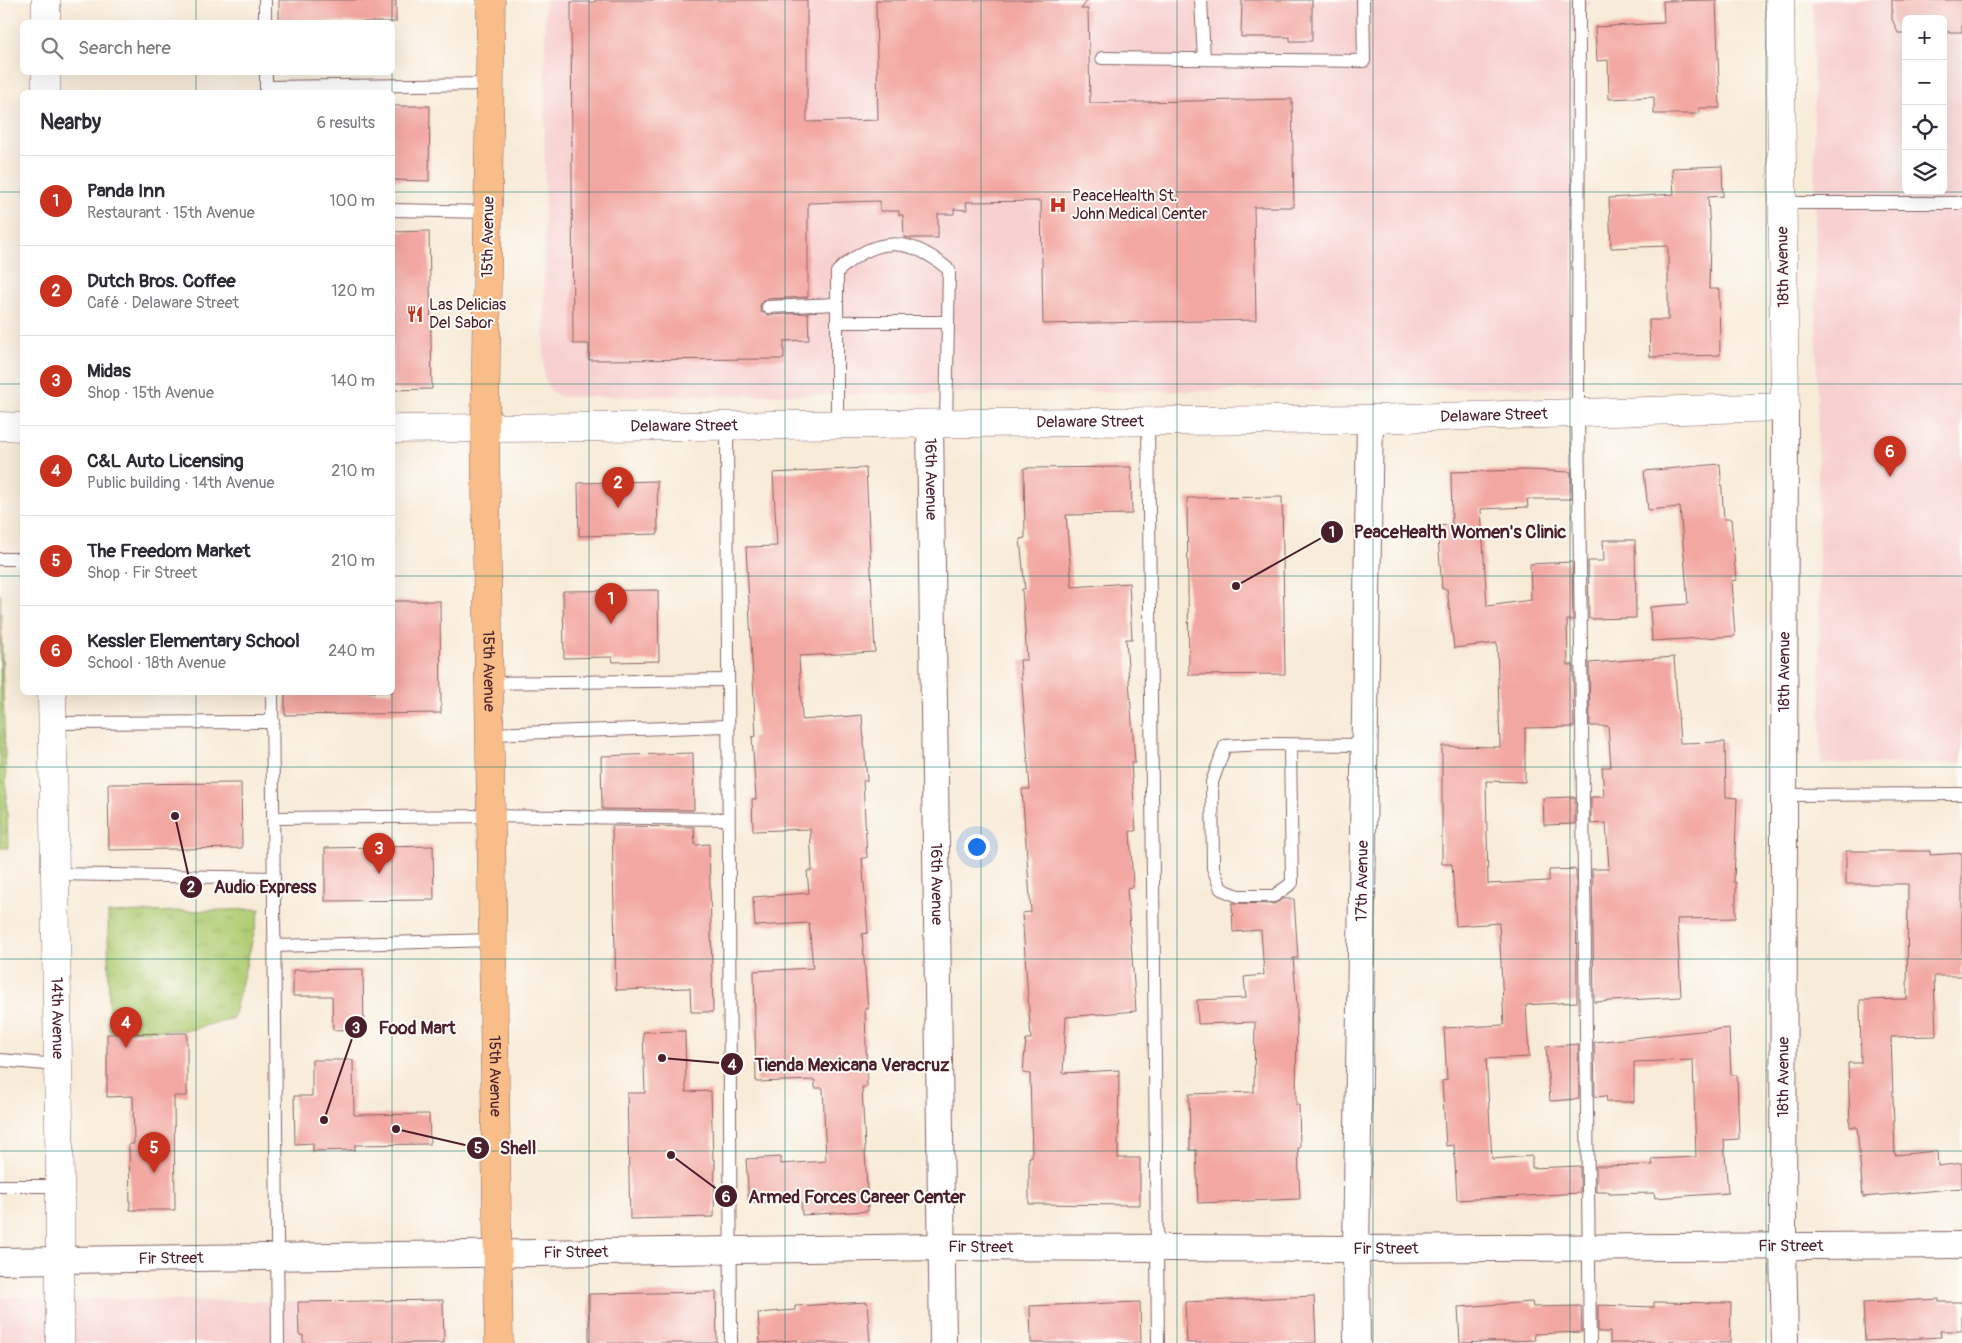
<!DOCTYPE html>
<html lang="en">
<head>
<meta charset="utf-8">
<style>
	:root { --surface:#fff; --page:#f2f2f3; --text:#2b2b33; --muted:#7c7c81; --line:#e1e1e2; --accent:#c8321e }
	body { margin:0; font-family:Pangolin,sans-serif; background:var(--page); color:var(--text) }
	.controls { position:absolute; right:15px; top:15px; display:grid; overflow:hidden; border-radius:8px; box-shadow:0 5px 20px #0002 }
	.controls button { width:45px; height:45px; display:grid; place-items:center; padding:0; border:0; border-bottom:1px solid var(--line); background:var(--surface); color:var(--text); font:25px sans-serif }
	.you { position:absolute; left:976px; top:846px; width:18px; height:18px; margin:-12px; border:4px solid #fff; border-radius:50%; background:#1a73e8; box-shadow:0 0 0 8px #1a73e833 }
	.badge { display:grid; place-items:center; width:32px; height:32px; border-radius:50%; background:var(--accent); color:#fff; font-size:16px; font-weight:700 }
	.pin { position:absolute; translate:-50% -41px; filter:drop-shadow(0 1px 2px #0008) }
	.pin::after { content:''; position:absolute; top:26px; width:18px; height:15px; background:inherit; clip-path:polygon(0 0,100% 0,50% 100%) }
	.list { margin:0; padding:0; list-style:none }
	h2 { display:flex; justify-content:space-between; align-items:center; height:65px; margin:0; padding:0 20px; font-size:21px }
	h2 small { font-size:16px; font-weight:400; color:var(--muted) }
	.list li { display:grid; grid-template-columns:32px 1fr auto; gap:15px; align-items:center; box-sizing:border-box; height:90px; padding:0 20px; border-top:1px solid var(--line) }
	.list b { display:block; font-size:19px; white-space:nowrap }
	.list p { margin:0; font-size:16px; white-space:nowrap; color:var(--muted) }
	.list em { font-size:16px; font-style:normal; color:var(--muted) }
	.icon { flex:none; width:28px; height:28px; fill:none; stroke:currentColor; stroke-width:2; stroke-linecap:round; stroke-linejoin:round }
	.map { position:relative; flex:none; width:1962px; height:1343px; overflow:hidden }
	.search { position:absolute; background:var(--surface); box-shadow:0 5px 20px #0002; left:20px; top:20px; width:375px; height:55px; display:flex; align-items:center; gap:12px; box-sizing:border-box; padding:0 18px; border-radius:8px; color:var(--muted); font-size:19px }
	.panel { position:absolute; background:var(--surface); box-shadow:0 5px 20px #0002; left:20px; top:90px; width:375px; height:605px; border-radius:8px }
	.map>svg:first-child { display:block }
</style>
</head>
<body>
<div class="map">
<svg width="1962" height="1343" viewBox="0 0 1962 1343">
	<defs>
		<pattern id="grass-tufts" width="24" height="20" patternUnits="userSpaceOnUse" patternTransform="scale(1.25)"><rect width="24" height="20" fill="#b0cd74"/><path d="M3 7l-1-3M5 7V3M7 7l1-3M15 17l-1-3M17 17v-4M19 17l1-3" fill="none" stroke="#99b065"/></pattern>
	</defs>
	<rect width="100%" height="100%" fill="#fdfcf7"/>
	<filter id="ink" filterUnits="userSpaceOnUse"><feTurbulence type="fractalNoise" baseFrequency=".02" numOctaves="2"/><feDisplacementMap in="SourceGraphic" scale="10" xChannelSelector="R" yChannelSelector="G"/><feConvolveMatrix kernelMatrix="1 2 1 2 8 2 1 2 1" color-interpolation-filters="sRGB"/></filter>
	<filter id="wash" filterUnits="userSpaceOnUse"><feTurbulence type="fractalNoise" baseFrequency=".0096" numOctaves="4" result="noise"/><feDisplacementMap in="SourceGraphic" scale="20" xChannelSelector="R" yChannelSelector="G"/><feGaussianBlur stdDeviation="1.12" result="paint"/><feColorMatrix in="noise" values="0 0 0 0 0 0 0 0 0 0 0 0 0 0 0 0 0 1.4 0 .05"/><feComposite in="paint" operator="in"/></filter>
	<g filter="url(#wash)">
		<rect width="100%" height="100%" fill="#f8ebd8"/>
		<!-- built -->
		<g fill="#f7d0cf" fill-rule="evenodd">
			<polygon points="545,0 1592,0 1571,34 1573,387 562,397 550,390 544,376"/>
			<path d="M1813 0H1962V763L1821 764ZM1906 19H1943V191H1906Z"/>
			<polygon points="0,1297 298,1302 443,1300 444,1343 0,1343"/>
		</g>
		<!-- grass -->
		<g fill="url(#grass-tufts)" stroke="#7d7650">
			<polygon points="0,594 8,848 0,848"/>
			<polygon points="260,909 233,1018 189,1030 109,1031 108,913"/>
		</g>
		<g id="blocks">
			<!-- building -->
			<g fill="#f3a7a2">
				<rect x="279" y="0" width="117" height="22"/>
				<polygon points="595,0 807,0 807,122 878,120 876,0 1088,0 1081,9 1088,9 1090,103 1292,99 1294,207 1254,207 1256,320 1043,324 1041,201 966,202 967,210 954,209 954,214 938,214 938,238 910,238 904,237 903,215 899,215 899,211 880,211 880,201 808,203 808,297 767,299 761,303 760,307 761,312 768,315 808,313 809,340 784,341 784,359 589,360 589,344 573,344 571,2 595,2"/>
				<polygon points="1242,0 1312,0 1312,41 1290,41 1290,37 1241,37"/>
				<polygon points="1716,0 1720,108 1699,108 1699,114 1654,114 1654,97 1609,99 1608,60 1597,61 1595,27 1664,23 1663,1"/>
				<polygon points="1892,0 1962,0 1962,32 1943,32 1943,19 1906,19 1906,33 1898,33 1892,19"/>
				<polygon points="392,106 430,106 429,181 392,180"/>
				<polygon points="1722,166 1723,196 1708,197 1710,234 1709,289 1719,289 1720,355 1650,357 1649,320 1668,320 1668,246 1611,248 1609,198 1674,194 1672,168"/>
				<polygon points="429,231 432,389 392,390 392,232"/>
				<polygon points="1720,464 1724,519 1731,519 1736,580 1731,581 1735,636 1652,641 1650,607 1688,604 1680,507 1648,510 1644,471"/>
				<polygon points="1131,467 1132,514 1066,515 1072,587 1129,583 1132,639 1126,639 1135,763 1131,763 1136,831 1130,831 1133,887 1127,888 1136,1011 1066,1017 1063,1073 1119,1070 1118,1158 1140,1158 1140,1205 1029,1204 1029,1157 1032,1157 1030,1074 1023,1073 1026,1039 1031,1039 1022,913 1031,912 1022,789 1030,789 1020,660 1027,660 1022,589 1025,589 1020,539 1025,538 1024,468"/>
				<polygon points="866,468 875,652 799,656 802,720 862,715 867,781 863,781 867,858 862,858 868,933 862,934 868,1009 865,1009 867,1087 862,1087 868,1211 802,1215 801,1202 749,1203 746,1159 781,1157 781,1164 826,1161 823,1088 815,1088 815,1080 756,1082 754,971 813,968 809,923 755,926 753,897 809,893 807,871 812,871 810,829 753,831 752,799 756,799 752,737 756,736 746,547 777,546 773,473"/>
				<polygon points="1526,470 1571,472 1571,499 1527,499 1528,507 1481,509 1487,606 1531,600 1530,564 1572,562 1573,620 1567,620 1568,665 1573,665 1574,727 1525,728 1525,782 1486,781 1488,884 1549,881 1549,870 1576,869 1577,1002 1526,1005 1529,1057 1486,1059 1492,1159 1532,1156 1532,1168 1580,1166 1580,1193 1457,1200 1454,1145 1446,1146 1442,1081 1447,1080 1444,1028 1504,1025 1499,923 1456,926 1452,864 1442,864 1442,746 1500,747 1497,643 1454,648 1447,589 1442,589 1437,526 1452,525 1451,472"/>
				<polygon points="657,481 658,534 579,536 578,483"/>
				<polygon points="1282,497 1285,674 1189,675 1187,498"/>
				<polygon points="1603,540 1635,540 1636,618 1589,619 1588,561 1604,561"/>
				<polygon points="658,590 659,661 613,662 612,657 564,658 563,591"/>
				<polygon points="392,601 440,601 441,713 285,715 285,692 392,692"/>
				<polygon points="1674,657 1680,743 1725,742 1726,797 1737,798 1734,882 1736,882 1736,918 1677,919 1681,997 1594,1002 1592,869 1609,869 1606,823 1591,824 1591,797 1604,797 1602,767 1611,767 1608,726 1590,726 1589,663"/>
				<polygon points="693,753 694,810 602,809 601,756"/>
				<polygon points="241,783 242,848 109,850 108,784"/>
				<polygon points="1575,797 1575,824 1544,825 1543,798"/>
				<polygon points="612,826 694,827 695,845 709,844 713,1012 691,1012 690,988 616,990"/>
				<polygon points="433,846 434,900 325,901 325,848"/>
				<polygon points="1846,851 1930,851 1930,855 1962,853 1962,976 1934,976 1936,1036 1891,1037 1895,1155 1937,1151 1938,1166 1962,1163 1962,1188 1863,1197 1857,1127 1850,1127 1848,1063 1861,1063 1860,1000 1907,999 1908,884 1846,884"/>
				<polygon points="1283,899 1294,899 1298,958 1293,958 1297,1005 1296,1105 1299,1105 1300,1148 1298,1148 1300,1199 1198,1203 1196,1150 1190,1150 1189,1094 1254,1092 1255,1022 1198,1024 1197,1000 1246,998 1244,977 1264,975 1261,930 1233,932 1232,903 1274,904"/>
				<polygon points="363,969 364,1029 333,1030 332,996 293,996 293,970"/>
				<polygon points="1729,1028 1731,1075 1737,1075 1739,1139 1724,1140 1728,1193 1655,1198 1654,1193 1609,1194 1609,1192 1596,1192 1596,1166 1653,1165 1652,1159 1696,1157 1693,1060 1634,1062 1634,1102 1607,1102 1606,1096 1595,1097 1594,1042"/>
				<polygon points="685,1031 686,1092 711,1091 713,1160 715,1160 714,1217 630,1219 627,1093 645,1093 643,1032"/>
				<polygon points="187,1033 187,1096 174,1096 175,1210 130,1210 129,1144 134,1144 133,1096 107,1097 107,1034"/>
				<polygon points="1578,1044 1579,1099 1550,1101 1546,1047"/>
				<polygon points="312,1060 353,1060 354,1115 429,1114 430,1144 355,1145 355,1150 313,1151 313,1143 295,1144 294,1096 312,1096"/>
				<polygon points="716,1292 717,1343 589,1343 589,1294"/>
				<polygon points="1314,1296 1316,1343 1187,1343 1185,1302"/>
				<polygon points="1939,1299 1939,1302 1962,1302 1962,1331 1940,1331 1941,1337 1865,1341 1863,1303"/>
				<polygon points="443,1300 444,1343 303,1343 303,1335 299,1335 298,1302"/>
				<polygon points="867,1302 870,1343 798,1343 797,1340 760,1343 758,1313 795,1310 795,1306"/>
				<polygon points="1140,1302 1141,1343 1031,1343 1030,1306"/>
				<polygon points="1532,1302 1533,1307 1581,1306 1582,1332 1534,1334 1535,1340 1460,1343 1458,1307"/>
				<polygon points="1654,1302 1731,1303 1730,1343 1637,1341 1637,1343 1610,1343 1610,1332 1598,1332 1598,1305 1654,1307"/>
			</g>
		</g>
	</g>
	<g filter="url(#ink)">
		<use href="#blocks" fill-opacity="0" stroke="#876668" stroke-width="1"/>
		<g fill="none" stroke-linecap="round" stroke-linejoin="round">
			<!-- service casing -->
			<g stroke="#876668" stroke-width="14">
				<g id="service">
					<polyline points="265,0 265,22"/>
					<polyline points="1201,0 1204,59"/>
					<polyline points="1579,0 1578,413 1590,1343"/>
					<polyline points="1102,58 1364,61 1363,0"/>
					<polyline points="266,72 266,92"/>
					<polyline points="266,87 490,84"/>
					<polyline points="1783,203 1962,203"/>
					<polyline points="392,210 488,212"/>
					<polyline points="768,307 837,304"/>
					<polyline points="837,322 948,322"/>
					<polyline points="1148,422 1158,1343"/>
					<path d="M837 425V272C875 236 909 235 949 270L946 424"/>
					<polyline points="727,426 731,1343"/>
					<polyline points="0,559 22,559"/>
					<polyline points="489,683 728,680"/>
					<polyline points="272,692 278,1343"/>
					<polyline points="53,723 273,722"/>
					<polyline points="490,734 728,726"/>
					<polyline points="1290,745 1292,883 1274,896 1238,896 1221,889 1213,868 1212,782 1225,746 1264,744 1364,745"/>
					<polyline points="1785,795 1962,794"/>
					<polyline points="274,818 491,816 728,819"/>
					<polyline points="55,874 274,878"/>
					<polyline points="275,946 493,940"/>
					<polyline points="0,1060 57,1065"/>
					<polyline points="0,1186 60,1186"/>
				</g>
			</g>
			<!-- minor casing -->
			<g stroke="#876668" stroke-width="28">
				<g id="minor">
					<path id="s1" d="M930 424 943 1343"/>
					<path id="s2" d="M0 1261 942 1247 1356 1249 1962 1245"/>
					<path id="s3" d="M1357 1343 1356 1249 1370 419"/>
					<path id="s4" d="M1785 1343 1783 1247 1785 407"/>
				</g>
			</g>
			<!-- tertiary casing -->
			<g stroke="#876668" stroke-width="29">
				<g id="tertiary">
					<polyline points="46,0 46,22"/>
					<polyline points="46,72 46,92"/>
					<polyline points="0,426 22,427"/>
					<path id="s5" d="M392 429 1370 419 1785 407 1780 0"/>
					<path id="s6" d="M52 692 60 1186V1343"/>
				</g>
			</g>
			<!-- primary casing -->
			<g stroke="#876668" stroke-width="29">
				<g id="primary">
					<path id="s7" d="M491 0 485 428 499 1343"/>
				</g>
			</g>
			<!-- service -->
			<use href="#service" stroke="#fff" stroke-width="12"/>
			<!-- minor -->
			<use href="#minor" stroke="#fff" stroke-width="26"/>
			<!-- tertiary -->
			<use href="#tertiary" stroke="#fff" stroke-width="28"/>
			<!-- primary -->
			<use href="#primary" stroke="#f8bd88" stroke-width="28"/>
		</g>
	</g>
	<!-- grid -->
	<path fill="none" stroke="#0f766e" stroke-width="1" stroke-opacity="0.55" d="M196 0V22M392 0V22M589 0V1343M785 0V1343M981 0V1343M1177 0V1343M1373 0V1343M1570 0V1343M1766 0V1343M196 72V92M392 72V92M0 192H22M392 192H1962M0 384H22M392 384H1962M0 576H22M392 576H1962M196 692V1343M392 692V1343M0 767H1962M0 959H1962M0 1151H1962"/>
	<!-- icons -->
	<defs>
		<g id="hospital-bare" transform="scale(1.35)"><path d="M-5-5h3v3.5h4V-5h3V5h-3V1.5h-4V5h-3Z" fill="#c8321e" stroke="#fdfcf7" stroke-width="2.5" paint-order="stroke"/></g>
		<g id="restaurant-bare" transform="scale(1.35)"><path d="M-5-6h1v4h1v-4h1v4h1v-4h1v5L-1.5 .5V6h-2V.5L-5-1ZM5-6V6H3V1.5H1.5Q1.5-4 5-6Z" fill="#c8321e" stroke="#fdfcf7" stroke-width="2.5" paint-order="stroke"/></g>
	</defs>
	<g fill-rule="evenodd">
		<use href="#hospital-bare" x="1058" y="205"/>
		<use href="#restaurant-bare" x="415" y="314"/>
	</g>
	<g text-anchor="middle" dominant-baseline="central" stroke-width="4" stroke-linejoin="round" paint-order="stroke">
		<!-- poi labels -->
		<g font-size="16" fill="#4a1f2b" stroke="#fdfcf7" text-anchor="start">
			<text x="1072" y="196">PeaceHealth St.<tspan x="1072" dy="18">John Medical Center</tspan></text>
			<text x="429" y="305">Las Delicias<tspan x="429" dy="18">Del Sabor</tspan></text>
		</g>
		<!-- street labels -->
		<g font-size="16" fill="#4a1f2b" stroke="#fdfcf7">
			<text transform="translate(488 237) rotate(-89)">15th Avenue</text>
			<text transform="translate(1783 267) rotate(-91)">18th Avenue</text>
			<text stroke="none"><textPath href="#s5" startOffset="1102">Delaware Street</textPath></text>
			<text stroke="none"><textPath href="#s5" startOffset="698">Delaware Street</textPath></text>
			<text stroke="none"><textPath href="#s5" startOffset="292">Delaware Street</textPath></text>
			<text stroke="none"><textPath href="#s1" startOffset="55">16th Avenue</textPath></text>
			<text stroke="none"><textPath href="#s4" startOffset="671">18th Avenue</textPath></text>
			<text stroke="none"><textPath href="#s7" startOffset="671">15th Avenue</textPath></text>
			<text stroke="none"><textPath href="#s3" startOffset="462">17th Avenue</textPath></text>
			<text stroke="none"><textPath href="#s1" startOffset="460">16th Avenue</textPath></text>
			<text stroke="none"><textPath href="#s6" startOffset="326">14th Avenue</textPath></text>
			<text stroke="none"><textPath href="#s7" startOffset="1076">15th Avenue</textPath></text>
			<text stroke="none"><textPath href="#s4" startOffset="266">18th Avenue</textPath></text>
			<text stroke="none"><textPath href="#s2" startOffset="981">Fir Street</textPath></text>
			<text stroke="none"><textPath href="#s2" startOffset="1791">Fir Street</textPath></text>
			<text stroke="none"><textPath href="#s2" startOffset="1386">Fir Street</textPath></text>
			<text stroke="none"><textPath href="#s2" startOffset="576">Fir Street</textPath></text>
			<text stroke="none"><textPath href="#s2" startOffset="171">Fir Street</textPath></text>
		</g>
	</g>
	<!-- callouts -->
	<path fill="none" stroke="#4a1f2b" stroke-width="2" d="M1236 586L1332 532M175 816L191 887M324 1120L356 1027M662 1058L732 1064M396 1129L478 1148M671 1155L726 1196"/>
	<g fill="#4a1f2b" stroke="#fdfcf7" stroke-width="2">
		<circle cx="1236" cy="586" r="5"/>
		<circle cx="175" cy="816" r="5"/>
		<circle cx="324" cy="1120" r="5"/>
		<circle cx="662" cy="1058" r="5"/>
		<circle cx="396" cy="1129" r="5"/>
		<circle cx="671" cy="1155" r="5"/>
		<circle cx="1332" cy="532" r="12"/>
		<circle cx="191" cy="887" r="12"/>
		<circle cx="356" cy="1027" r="12"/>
		<circle cx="732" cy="1064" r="12"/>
		<circle cx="478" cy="1148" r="12"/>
		<circle cx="726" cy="1196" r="12"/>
	</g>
	<g font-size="15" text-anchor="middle" font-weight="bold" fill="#fff">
		<text x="1332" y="537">1</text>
		<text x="191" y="892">2</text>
		<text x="356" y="1033">3</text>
		<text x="732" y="1070">4</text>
		<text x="478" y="1153">5</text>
		<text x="726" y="1202">6</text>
	</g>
	<g font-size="18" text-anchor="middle" font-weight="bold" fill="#4a1f2b" stroke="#fdfcf7" stroke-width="4" stroke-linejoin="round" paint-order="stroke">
		<text x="1460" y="538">PeaceHealth Women's Clinic</text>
		<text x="265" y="893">Audio Express</text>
		<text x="417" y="1034">Food Mart</text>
		<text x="852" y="1071">Tienda Mexicana Veracruz</text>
		<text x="518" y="1154">Shell</text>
		<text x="857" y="1203">Armed Forces Career Center</text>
	</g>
</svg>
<div class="controls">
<button>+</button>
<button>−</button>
<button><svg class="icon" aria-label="locate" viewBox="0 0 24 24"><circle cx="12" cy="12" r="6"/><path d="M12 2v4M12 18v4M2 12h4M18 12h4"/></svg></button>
<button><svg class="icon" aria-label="layers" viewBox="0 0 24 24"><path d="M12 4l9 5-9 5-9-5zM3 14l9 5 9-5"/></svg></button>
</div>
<div class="you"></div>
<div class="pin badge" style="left:611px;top:624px">1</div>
<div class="pin badge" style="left:618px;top:508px">2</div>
<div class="pin badge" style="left:379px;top:874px">3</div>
<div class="pin badge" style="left:126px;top:1048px">4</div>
<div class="pin badge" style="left:154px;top:1173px">5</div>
<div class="pin badge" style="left:1890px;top:477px">6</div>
<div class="search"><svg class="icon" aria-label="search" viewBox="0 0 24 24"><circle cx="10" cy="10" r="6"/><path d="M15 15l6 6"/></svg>Search here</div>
<section class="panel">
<h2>Nearby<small>6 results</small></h2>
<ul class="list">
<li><span class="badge">1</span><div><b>Panda Inn</b><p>Restaurant · 15th Avenue</p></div><em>100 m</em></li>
<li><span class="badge">2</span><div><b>Dutch Bros. Coffee</b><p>Café · Delaware Street</p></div><em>120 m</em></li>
<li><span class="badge">3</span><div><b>Midas</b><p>Shop · 15th Avenue</p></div><em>140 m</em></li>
<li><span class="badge">4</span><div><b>C&amp;L Auto Licensing</b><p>Public building · 14th Avenue</p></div><em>210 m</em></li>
<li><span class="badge">5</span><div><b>The Freedom Market</b><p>Shop · Fir Street</p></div><em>210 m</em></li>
<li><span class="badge">6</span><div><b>Kessler Elementary School</b><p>School · 18th Avenue</p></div><em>240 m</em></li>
</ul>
</section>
</div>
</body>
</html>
